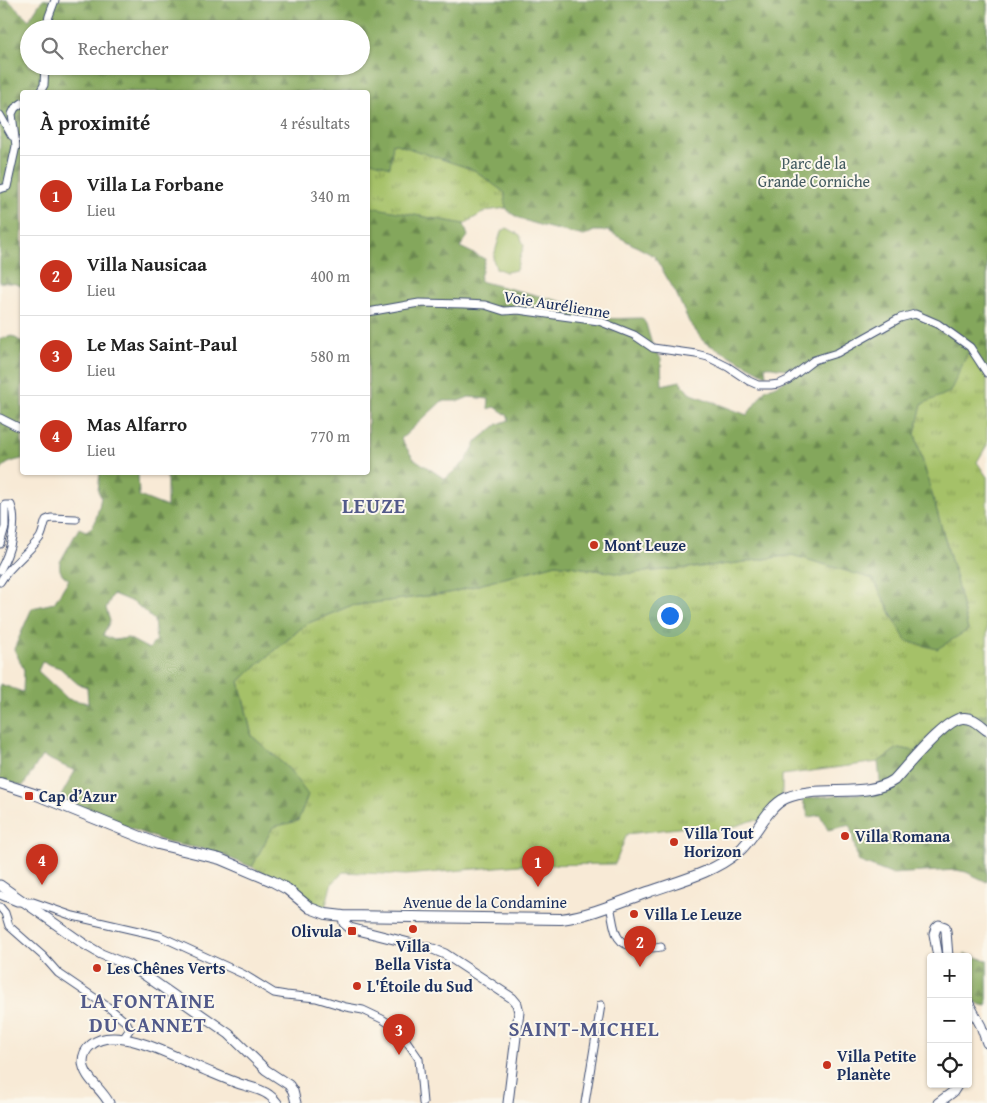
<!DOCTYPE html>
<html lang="fr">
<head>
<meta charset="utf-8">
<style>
	:root { --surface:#fff; --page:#f6f6f6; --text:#222; --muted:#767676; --line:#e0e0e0; --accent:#c8321e }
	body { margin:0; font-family:"Gentium Book Plus",serif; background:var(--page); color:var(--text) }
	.controls { position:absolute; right:15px; bottom:15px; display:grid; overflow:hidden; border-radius:5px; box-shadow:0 1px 4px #0004 }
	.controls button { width:45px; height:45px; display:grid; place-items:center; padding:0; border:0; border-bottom:1px solid var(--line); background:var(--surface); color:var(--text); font:25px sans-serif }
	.you { position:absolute; left:669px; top:615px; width:18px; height:18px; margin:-12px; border:4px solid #fff; border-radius:50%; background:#1a73e8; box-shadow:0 0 0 8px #1a73e833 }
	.badge { display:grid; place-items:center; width:32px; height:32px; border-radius:50%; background:var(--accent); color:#fff; font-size:16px; font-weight:700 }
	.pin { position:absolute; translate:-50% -41px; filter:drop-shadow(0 1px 2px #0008) }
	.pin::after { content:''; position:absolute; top:26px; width:18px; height:15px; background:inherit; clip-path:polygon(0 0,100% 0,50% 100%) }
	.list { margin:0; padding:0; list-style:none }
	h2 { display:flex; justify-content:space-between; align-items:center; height:65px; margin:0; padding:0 20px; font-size:21px }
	h2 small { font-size:16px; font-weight:400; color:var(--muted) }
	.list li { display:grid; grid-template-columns:32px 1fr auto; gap:15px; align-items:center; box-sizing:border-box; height:80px; padding:0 20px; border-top:1px solid var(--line) }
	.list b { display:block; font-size:19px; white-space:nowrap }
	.list p { margin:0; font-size:16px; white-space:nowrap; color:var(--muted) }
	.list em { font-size:16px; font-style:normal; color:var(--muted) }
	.icon { flex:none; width:28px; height:28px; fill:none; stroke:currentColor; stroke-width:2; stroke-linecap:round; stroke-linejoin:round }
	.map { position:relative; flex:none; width:987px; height:1103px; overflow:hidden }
	.search { position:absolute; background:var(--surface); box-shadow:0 1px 4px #0004; left:20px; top:20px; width:350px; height:55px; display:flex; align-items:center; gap:12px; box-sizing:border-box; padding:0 18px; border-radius:28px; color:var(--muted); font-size:19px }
	.panel { position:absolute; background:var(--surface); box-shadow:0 1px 4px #0004; left:20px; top:90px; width:350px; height:385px; border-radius:5px }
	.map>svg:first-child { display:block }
</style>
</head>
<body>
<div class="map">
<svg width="987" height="1103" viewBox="0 0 987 1103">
	<defs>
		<pattern id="grass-tufts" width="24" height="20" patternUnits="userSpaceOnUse" patternTransform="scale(1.25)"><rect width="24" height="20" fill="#a5c167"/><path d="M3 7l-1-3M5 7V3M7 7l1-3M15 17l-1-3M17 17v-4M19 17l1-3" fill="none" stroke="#869d58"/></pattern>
		<pattern id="forest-firs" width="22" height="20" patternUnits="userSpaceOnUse" patternTransform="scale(1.25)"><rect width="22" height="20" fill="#84a75c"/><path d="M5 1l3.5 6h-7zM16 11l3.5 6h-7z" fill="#6b884f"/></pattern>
	</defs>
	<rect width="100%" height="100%" fill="#fbf7ec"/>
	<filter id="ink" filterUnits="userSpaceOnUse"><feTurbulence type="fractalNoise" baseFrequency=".02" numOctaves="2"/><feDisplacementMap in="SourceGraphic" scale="10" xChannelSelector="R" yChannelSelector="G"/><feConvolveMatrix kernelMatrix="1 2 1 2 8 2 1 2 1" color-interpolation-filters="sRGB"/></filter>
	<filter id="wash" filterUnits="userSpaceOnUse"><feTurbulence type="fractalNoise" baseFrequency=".0096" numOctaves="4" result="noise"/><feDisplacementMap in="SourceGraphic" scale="20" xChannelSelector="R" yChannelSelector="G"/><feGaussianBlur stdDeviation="1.12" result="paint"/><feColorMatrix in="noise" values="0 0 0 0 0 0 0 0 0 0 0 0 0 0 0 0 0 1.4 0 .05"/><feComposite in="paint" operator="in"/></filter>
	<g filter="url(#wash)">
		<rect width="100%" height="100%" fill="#f8ead6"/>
		<!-- grass -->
		<polygon fill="url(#grass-tufts)" stroke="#607862" points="987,0 987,445 977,462 987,477 987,714 975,716 916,751 898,748 878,762 782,775 782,796 759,821 754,820 720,831 686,827 627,834 615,864 519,865 406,875 343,872 331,885 325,909 311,902 289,887 252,867 273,826 298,821 289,769 252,736 239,681 306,624 350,606 449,593 556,564 622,574 730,564 792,555 874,579 893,618 968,630 954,571 915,434 922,403 944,394 659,249 560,213 505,202 506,208 486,211 464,224 402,213 368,211 368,92 361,66 361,29"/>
		<!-- forest -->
		<g fill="url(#forest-firs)" stroke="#506b5d" fill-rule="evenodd">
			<path d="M0 0H8L29 20 42 0H987V373L970 348 950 392 922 404 915 434 954 571 968 630 937 649 906 641 873 579 792 555 730 564 622 574 556 564 449 593 350 606 306 624 239 681 252 736 289 769 308 795 298 821 273 827 252 867 208 850 169 843 58 801 75 771 42 756 23 786 0 780V684L23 692 24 670 14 649 32 608 54 603 69 579C62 576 58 570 60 562L79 528 86 531 92 527 95 522 99 507 101 497 98 491 100 473H138L139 496 167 507V473L368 472V210L371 207 464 224 468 236 460 247 485 259 479 281 592 309 595 319 642 318 646 324 653 348 661 358 662 385 680 381 689 393 747 415 765 390 786 380 800 371 765 366 766 375 704 342 689 322 676 293 654 256 608 231H594L584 236C568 232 514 222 507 209 504 205 505 198 505 193L474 170 393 143 390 167 368 160V92H22V287L17 284 0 282ZM29 29H361V66H29ZM469 397 489 399 488 409 495 407 507 415 509 420 498 424 477 441 466 461 445 479 413 458 401 439 442 401H459ZM113 594 135 603 154 620 156 640 149 649 128 638 114 640 103 635 110 621 106 608ZM42 662 60 668 78 684 87 687 88 703 68 699 38 671Z"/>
			<path d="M12 336 22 342V459C13 461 1 463 0 475V339Z"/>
			<path d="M964 712 975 716 987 714V882L966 872 956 870 891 874 858 861 850 825 828 830 820 815 809 817 802 799C828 795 855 795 881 791L878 762 898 748 916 751C930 736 943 716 964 712Z"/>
			<polygon points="965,954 987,960 987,1006 977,1004 968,988 968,957 965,957"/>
		</g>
		<!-- pitch -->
		<polygon fill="#a5c167" stroke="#607862" points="507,228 520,235 524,246 516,270 506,272 496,268 493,259 501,232"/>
	</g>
	<g filter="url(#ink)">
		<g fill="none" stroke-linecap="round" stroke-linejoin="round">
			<!-- minor casing -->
			<g stroke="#3c4b70" stroke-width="9">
				<g id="minor">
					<polyline points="46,29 49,16 55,0"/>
					<polyline points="40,92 44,85 45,66"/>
					<polyline points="0,115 12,136"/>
					<polyline points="0,189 7,187 16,146 12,114 15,108 22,103"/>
					<polyline points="368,312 419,303 465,304 485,305 504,311 518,310 599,321 634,335 653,348 696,354 708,357 728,367 749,381 758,385 771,385 779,384 788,380 814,360 837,353 900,318 915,314 938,324 970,347 987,373"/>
					<polyline points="0,418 22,429"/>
					<path d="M0 544 5 527V505H11C18 524 10 553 0 570"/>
					<path d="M0 582C9 566 27 554 39 539 43 534 43 527 46 520L51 518 76 519"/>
					<polyline points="0,895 17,902 33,902 73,916 160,936 243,974 274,993 286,995 316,998 346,1007 363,1010 382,1019 399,1030 419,1059 423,1103"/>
					<path d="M610 906C615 926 612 945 637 947 645 948 653 949 661 947"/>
					<polyline points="0,907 5,913 9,926 43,956 58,973 108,1007 127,1023 130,1029 123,1039"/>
					<polyline points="585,1103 601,1005"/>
				</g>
			</g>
			<!-- tertiary casing -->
			<g stroke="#3c4b70" stroke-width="11">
				<g id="tertiary">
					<polyline points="0,885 84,944 101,954 128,965 146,976 229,1034 266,1070 289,1085 293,1091 296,1103"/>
					<polyline points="343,916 344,923 350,928 433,949 445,954 512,998 517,1004 519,1012 508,1103"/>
					<polyline points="938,957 934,934 936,928 939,925 945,927 946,931 948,957"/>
					<polyline points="968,1002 981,1026 987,1043"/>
					<path d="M109 1103C102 1089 84 1078 83 1062 83 1055 86 1049 91 1045 116 1023 179 1059 205 1070 217 1075 228 1080 240 1084 250 1087 261 1089 269 1095 272 1097 275 1100 277 1103"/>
					<polyline points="938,1103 953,1092 958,1084"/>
				</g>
			</g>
			<!-- secondary casing -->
			<g stroke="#3c4b70" stroke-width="12">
				<path id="secondary" d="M0 783 37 795 158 844 220 859 272 881 287 889 310 908 326 914 343 916 561 919C591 915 620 902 648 892 679 881 713 873 738 852 755 838 766 807 786 798 818 784 867 799 894 780 907 766 946 718 963 718 973 717 980 725 987 730"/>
			</g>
			<!-- minor -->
			<use href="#minor" stroke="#fff" stroke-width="7"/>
			<!-- tertiary -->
			<use href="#tertiary" stroke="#fff" stroke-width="9"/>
			<!-- secondary -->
			<use href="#secondary" stroke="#fff" stroke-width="10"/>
		</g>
	</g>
	<!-- markers -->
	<g fill="#c8321e" stroke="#fbf7ec" stroke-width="2">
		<circle cx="594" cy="545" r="5"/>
		<rect x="24" y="791" width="10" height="10" rx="2.5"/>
		<circle cx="845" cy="836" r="5"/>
		<circle cx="674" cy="842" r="5"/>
		<circle cx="634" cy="914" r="5"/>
		<circle cx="413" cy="929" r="5"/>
		<rect x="347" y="926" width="10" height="10" rx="2.5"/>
		<circle cx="97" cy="968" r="5"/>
		<circle cx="357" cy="986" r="5"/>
		<circle cx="827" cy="1065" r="5"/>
	</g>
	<g text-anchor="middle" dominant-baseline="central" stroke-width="4" stroke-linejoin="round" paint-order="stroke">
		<!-- park labels -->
		<g font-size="16" fill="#445b61" stroke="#fbf7ec">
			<text x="814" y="163">Parc de la<tspan x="814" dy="18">Grande Corniche</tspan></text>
		</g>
		<!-- street labels -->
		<g font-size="16" fill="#1b2f5e" stroke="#fbf7ec">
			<text transform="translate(557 304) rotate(9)">Voie Aurélienne</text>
			<text x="485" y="902">Avenue de la Condamine</text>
		</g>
		<!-- poi labels -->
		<g font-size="16" font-weight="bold" fill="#1b2f5e" stroke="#fbf7ec" text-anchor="start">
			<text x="604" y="545">Mont Leuze</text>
			<text x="39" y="796">Cap d’Azur</text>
			<text x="684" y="833">Villa Tout<tspan x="684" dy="18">Horizon</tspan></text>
			<text x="855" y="836">Villa Romana</text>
			<text x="644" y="914">Villa Le Leuze</text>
			<text x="342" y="931" text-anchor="end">Olivula</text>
			<text x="413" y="946" text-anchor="middle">Villa<tspan x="413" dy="18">Bella Vista</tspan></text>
			<text x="107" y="968">Les Chênes Verts</text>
			<text x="367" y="986">L'Étoile du Sud</text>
			<text x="837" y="1056">Villa Petite<tspan x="837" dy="18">Planète</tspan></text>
		</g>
		<!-- district labels -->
		<g font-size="21" font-weight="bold" letter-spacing="1" fill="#525a8a" stroke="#fbf7ec">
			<text x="374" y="505">LEUZE</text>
			<text x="148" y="1000">LA FONTAINE<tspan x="148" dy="24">DU CANNET</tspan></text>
			<text x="584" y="1028">SAINT-MICHEL</text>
		</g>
	</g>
</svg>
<div class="controls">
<button>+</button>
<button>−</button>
<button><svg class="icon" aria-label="locate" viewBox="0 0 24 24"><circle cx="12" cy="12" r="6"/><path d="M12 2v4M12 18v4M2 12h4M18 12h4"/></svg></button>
</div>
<div class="you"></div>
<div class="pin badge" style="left:538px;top:887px">1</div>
<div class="pin badge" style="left:640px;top:967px">2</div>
<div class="pin badge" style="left:399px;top:1055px">3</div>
<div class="pin badge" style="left:42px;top:885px">4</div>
<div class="search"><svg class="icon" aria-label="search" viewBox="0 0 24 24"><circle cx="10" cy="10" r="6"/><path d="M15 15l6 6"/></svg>Rechercher</div>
<section class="panel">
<h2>À proximité<small>4 résultats</small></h2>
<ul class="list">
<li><span class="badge">1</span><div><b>Villa La Forbane</b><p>Lieu</p></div><em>340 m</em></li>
<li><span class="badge">2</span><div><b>Villa Nausicaa</b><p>Lieu</p></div><em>400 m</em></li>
<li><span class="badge">3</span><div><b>Le Mas Saint-Paul</b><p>Lieu</p></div><em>580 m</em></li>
<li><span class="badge">4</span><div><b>Mas Alfarro</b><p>Lieu</p></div><em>770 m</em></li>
</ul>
</section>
</div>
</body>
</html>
